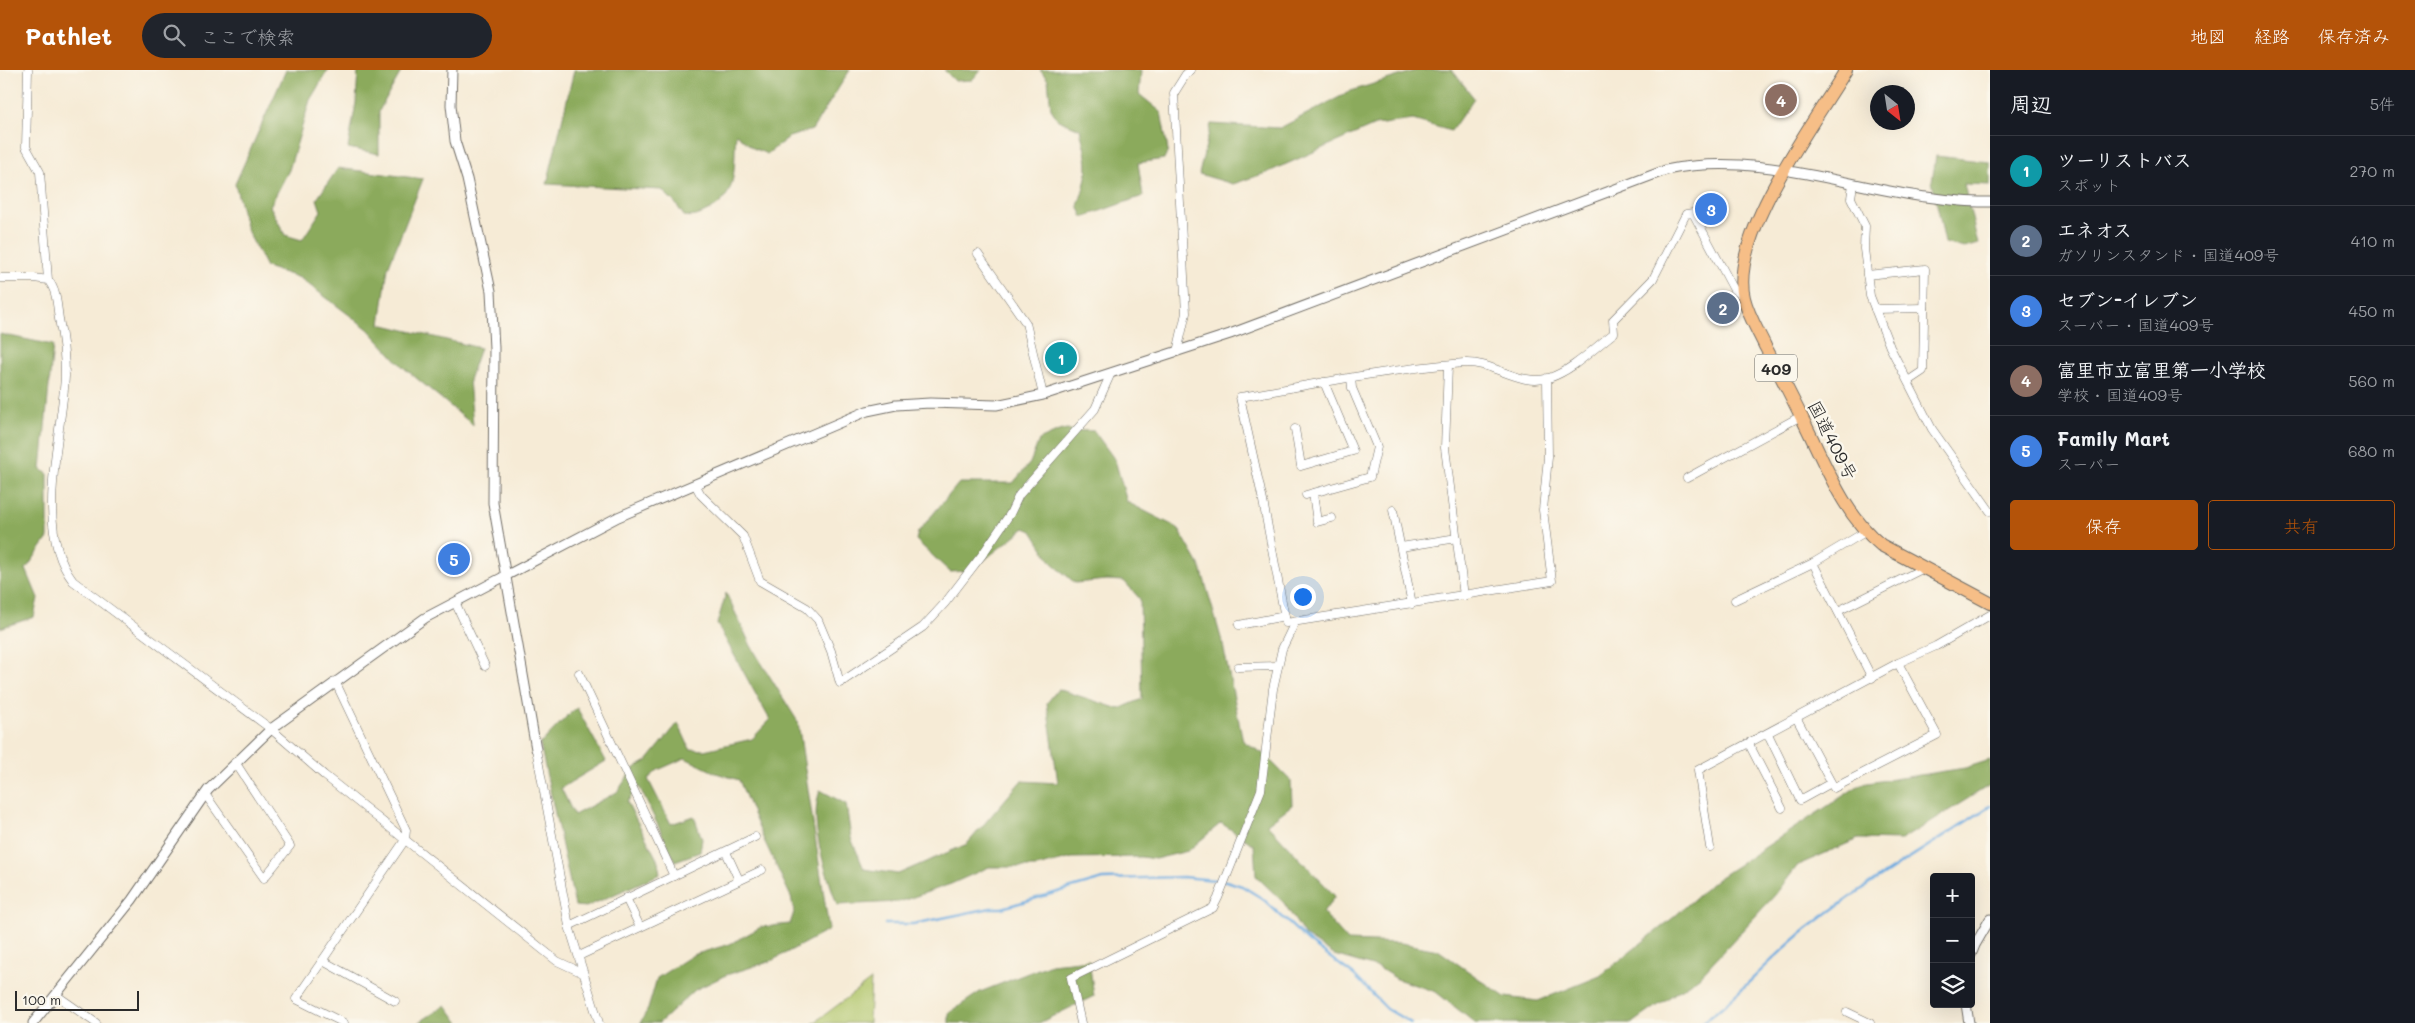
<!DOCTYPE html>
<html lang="ja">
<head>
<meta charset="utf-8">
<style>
	:root { --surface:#171b24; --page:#20242c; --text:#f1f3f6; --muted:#9ea1a6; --line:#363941; --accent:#b45309 }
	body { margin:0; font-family:Mali,"Klee One",sans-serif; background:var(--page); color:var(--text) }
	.controls { position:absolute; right:15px; bottom:15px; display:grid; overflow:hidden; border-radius:5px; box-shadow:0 5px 20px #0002 }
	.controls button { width:45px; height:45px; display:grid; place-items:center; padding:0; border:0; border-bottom:1px solid var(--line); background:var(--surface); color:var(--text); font:25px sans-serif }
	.compass { position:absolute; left:1870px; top:15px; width:45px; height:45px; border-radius:50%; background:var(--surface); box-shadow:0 5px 20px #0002; rotate:150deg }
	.scale { position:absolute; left:15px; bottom:12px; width:124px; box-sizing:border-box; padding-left:5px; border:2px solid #2b2b2b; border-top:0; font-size:14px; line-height:18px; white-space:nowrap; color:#2b2b2b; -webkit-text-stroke:4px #fbf7ec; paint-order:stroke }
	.you { position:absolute; left:1302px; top:526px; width:18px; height:18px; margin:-12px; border:4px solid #fff; border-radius:50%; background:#1a73e8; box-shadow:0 0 0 8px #1a73e833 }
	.badge { display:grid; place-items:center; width:32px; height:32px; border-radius:50%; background:var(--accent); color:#fff; font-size:16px; font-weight:700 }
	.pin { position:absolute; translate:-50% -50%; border:2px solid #fff; box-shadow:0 1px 5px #0006 }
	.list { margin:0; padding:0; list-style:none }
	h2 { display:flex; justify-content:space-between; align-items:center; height:65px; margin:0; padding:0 20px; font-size:21px }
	h2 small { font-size:16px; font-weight:400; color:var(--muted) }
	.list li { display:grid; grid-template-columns:32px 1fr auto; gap:15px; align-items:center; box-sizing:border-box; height:70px; padding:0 20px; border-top:1px solid var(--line) }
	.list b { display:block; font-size:19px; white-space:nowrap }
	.list p { margin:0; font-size:16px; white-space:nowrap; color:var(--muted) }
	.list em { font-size:16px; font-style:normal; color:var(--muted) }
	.actions { display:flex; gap:10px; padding:15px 20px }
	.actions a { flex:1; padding:11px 0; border:1px solid var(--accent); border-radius:5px; text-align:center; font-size:18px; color:var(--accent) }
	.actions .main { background:var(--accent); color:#fff }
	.icon { flex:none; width:28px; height:28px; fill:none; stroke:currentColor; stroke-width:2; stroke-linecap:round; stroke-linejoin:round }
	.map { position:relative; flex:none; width:1990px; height:953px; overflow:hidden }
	header { display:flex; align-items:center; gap:30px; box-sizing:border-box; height:70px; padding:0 25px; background:var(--accent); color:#fff }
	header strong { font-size:24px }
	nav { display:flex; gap:28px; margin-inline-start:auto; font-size:18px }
	.search { width:350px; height:45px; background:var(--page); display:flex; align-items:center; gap:12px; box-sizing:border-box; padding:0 18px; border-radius:28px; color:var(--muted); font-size:19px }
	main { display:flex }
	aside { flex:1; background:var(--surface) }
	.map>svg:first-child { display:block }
</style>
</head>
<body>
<header>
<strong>Pathlet</strong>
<div class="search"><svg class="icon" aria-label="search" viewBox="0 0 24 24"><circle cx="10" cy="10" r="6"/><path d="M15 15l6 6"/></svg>ここで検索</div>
<nav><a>地図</a><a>経路</a><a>保存済み</a></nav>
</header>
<main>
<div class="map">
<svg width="1990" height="953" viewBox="0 0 1990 953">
	<rect width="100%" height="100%" fill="#fbf7ec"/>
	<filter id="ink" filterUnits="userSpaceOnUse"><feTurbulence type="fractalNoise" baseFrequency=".02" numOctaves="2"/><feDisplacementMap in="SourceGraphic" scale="10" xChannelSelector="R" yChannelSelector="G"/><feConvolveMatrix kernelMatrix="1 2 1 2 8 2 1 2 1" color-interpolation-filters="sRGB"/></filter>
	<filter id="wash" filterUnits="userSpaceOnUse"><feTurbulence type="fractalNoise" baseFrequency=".0096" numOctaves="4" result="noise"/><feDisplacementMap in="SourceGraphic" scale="20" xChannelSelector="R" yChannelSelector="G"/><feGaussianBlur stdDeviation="1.12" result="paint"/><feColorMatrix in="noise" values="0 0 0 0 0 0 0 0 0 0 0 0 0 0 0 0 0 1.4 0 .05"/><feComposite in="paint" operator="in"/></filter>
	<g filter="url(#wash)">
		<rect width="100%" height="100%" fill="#f6ebd6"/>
		<!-- green -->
		<polygon fill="#afc468" stroke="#6d784a" points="871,910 869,953 813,953 815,952"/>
		<!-- forest -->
		<g fill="#8baa5c" stroke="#5b6a44">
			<polygon points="286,0 328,0 310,30 289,100 270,136 285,165 302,170 321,141 317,129 338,98 423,109 388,198 380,254 480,278 469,310 473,355 403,297 368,259 300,208 266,197 247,160 235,114"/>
			<polygon points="358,0 402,0 379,41 379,84 348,78 356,33"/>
			<path d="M574 0H850L812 60 789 67 767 84 753 78 736 64C733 92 740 125 710 140 700 145 695 148 684 146L676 134 662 120 547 114Z"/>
			<polygon points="944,0 981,0 972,10 955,11"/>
			<path d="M1040 0H1141L1139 24 1161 42 1168 80 1164 89 1138 93 1143 126 1083 147 1078 136C1090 100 1089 96 1080 59L1058 50 1051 39 1048 10Z"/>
			<polygon points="1418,0 1452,0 1474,28 1451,61 1413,50 1375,55 1266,103 1233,114 1199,104 1211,54 1280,58 1351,21"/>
			<polygon points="1936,86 1990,92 1990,115 1964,114 1978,174 1964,178 1945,173 1932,111"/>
			<polygon points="0,264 53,275 41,399 48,404 48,468 26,499 38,528 34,547 0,558"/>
			<path d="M1061 360 1094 361 1115 390 1127 432 1178 458 1201 498 1223 575 1243 671 1264 684 1291 711 1292 735 1267 754 1335 826 1323 843 1348 871 1401 873 1438 880 1505 927 1538 931 1600 906 1674 847 1714 811 1861 714 1965 698 1990 690V715L1901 770 1858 769 1798 795 1775 825 1701 905 1633 953H1475L1436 922 1397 909 1379 898 1334 885 1305 866 1284 833 1256 806 1254 775 1221 753 1188 781 1155 789 1141 787 1072 788 1037 797H989L951 814 899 832 837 835C826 800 808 756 820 720L846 734 851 768 864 799 898 804 967 774 1021 711 1058 713 1047 633 1058 619 1119 639 1142 629 1140 529 1124 511 1107 510 1075 513 1052 493 1032 461 1025 458 970 501 950 502 916 470 918 462 959 413H1013L1030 393 1039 370Z"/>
			<polygon points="726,523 751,576 798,652 829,860 771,891 726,905 695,920 659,953 640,953 648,939 657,908 693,885 730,874 761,857 790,854 794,842 791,827 763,768 739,710 716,703 685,688 658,700 648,709 671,754 694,746 702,769 700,782 675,791 639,716 627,732 658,791 660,804 586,837 575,836 540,674 570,643 577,638 606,691 561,718 574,745 617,722 633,699 647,691 678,653 690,679 704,680 752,669 770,650 717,554"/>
			<polygon points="1089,890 1094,926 1039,953 949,953 949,943 980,922 1051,894"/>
			<polygon points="446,935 459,953 418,953"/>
		</g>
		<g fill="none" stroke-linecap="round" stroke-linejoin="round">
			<!-- stream -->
			<g stroke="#6eabe0" stroke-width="2.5">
				<polyline points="885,854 913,854 991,838 1002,838 1103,809 1183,807 1226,811 1242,816 1263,829 1309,872 1354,905 1387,939 1411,953"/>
				<path d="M1702 953C1740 925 1770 888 1807 859 1865 814 1929 776 1990 736"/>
			</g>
		</g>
	</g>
	<g filter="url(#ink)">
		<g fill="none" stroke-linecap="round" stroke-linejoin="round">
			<!-- minor casing -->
			<g stroke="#726e67" stroke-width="9">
				<g id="minor">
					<polyline points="28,0 26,77 40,102 48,210"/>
					<polyline points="1853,114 1851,128 1865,156 1864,179 1870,226 1890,277 1932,359 1990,441"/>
					<polyline points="978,184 1026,253 1043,325"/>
					<polyline points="1867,205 1925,199 1923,301 1908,311"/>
					<path d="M0 208H34L48 210C57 220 57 236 59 249 63 268 65 287 65 306 62 367 33 459 73 511L271 659 324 705 557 891 583 903"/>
					<polyline points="1875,239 1924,238"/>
					<polyline points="1177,282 1186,243 1174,23 1186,4 1191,0"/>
					<polyline points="1448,295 1445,378 1464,526"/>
					<path d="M1547 308 1548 387 1543 440 1552 511 1286 553 1263 431 1240 327C1314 314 1389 299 1464 293 1493 291 1519 317 1549 308 1573 300 1594 278 1614 263L1613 250 1653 209 1686 144 1693 143 1734 220 1744 227"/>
					<polyline points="1295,359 1301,396 1353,381 1324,312"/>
					<polyline points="1687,408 1801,346"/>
					<polyline points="695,414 701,425 743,466 760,511 807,538 818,550 831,581 840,613 923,557 945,533 982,485 1010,444 1019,425 1095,339 1111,303"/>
					<polyline points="1313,423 1317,452 1332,448"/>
					<polyline points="1306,425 1370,407 1377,377 1352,318 1351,308"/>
					<polyline points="1393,440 1412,534"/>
					<polyline points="1401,477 1457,468"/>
					<polyline points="1813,493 1872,608"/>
					<polyline points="1735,530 1813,493 1865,462"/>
					<polyline points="455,532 485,596"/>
					<polyline points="1838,541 1924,498"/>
					<polyline points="1239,555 1285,546"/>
					<polyline points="1238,597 1278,596"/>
					<polyline points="579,603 674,806"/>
					<polyline points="335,611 406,760 405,770 296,929 344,953"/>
					<polyline points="1797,649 1834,718 1937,665 1898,593"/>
					<polyline points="1768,664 1800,730 1831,713"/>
					<polyline points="1749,674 1782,738"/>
					<polyline points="536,679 569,856 599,953"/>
					<polyline points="205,724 264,808 290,776 235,692"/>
					<polyline points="1710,777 1698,700 1898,593 1936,576 1990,545"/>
					<polyline points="726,782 739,810"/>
					<polyline points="626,828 640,857"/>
					<polyline points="569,856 755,767"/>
					<polyline points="579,886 762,800"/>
					<polyline points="323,891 395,931"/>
					<polyline points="56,925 96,953"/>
					<polyline points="1847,942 1870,953"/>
					<polyline points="1081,953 1071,908 1213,838 1218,828 1261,720 1273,619 1282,579 1295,552"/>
				</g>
			</g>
			<!-- tertiary casing -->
			<g stroke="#726e67" stroke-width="11">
				<g id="tertiary">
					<polyline points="452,0 451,35 455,71 467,109 491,221 494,278 493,433 536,679"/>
					<polyline points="1971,885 1975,875 1990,849"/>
					<polyline points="1966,934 1969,953"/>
					<path d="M33 953 132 830 208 720 271 659 425 548 618 447 867 341 896 335 930 333 996 335 1043 325 1230 264 1666 100C1753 82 1833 113 1918 126 1942 129 1966 133 1990 132"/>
				</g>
			</g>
			<!-- trunk casing -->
			<g stroke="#726e67" stroke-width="14">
				<path id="trunk" d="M1846 0C1814 53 1729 166 1744 228 1748 245 1758 261 1765 276 1779 302 1792 328 1805 354 1826 396 1844 445 1881 475L1990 533"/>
			</g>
			<!-- minor -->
			<use href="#minor" stroke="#fff" stroke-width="8"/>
			<!-- tertiary -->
			<use href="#tertiary" stroke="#fff" stroke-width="9"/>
			<!-- trunk -->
			<use href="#trunk" stroke="#f6be87" stroke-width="12"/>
		</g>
	</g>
	<g text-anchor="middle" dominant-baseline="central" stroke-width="5" stroke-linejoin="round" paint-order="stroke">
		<!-- shield labels -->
		<rect fill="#fbf7ec" stroke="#696865" stroke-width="1" x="1755" y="284.5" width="42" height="27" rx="4"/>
		<g font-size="16" font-weight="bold" fill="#2b2b2b">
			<text x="1776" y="298">409</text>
		</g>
		<!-- street labels -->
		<g font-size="18" fill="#2b2b2b" stroke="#fbf7ec">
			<text transform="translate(1833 370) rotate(63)">国道409号</text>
		</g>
	</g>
</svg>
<div class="controls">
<button>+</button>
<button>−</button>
<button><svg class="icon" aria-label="layers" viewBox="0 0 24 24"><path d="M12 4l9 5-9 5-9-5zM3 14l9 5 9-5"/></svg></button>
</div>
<svg class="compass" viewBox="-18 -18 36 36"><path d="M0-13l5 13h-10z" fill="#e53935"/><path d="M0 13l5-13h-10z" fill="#9ea1a6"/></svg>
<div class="scale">100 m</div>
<div class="you"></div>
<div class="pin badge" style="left:1061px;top:288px;background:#0f9aa8">1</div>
<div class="pin badge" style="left:1723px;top:238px;background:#5c6f8a">2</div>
<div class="pin badge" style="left:1711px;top:139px;background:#3f7fe0">3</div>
<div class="pin badge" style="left:1781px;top:30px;background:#8d6e63">4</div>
<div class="pin badge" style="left:454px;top:489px;background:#3f7fe0">5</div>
</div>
<aside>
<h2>周辺<small>5件</small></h2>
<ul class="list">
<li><span class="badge" style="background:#0f9aa8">1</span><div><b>ツーリストバス</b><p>スポット</p></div><em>270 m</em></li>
<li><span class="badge" style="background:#5c6f8a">2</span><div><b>エネオス</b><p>ガソリンスタンド · 国道409号</p></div><em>410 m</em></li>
<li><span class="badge" style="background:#3f7fe0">3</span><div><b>セブン-イレブン</b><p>スーパー · 国道409号</p></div><em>450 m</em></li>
<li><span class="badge" style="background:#8d6e63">4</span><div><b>富里市立富里第一小学校</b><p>学校 · 国道409号</p></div><em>560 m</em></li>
<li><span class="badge" style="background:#3f7fe0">5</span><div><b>Family Mart</b><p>スーパー</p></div><em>680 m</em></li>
</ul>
<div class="actions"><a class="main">保存</a><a>共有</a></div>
</aside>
</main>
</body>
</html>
